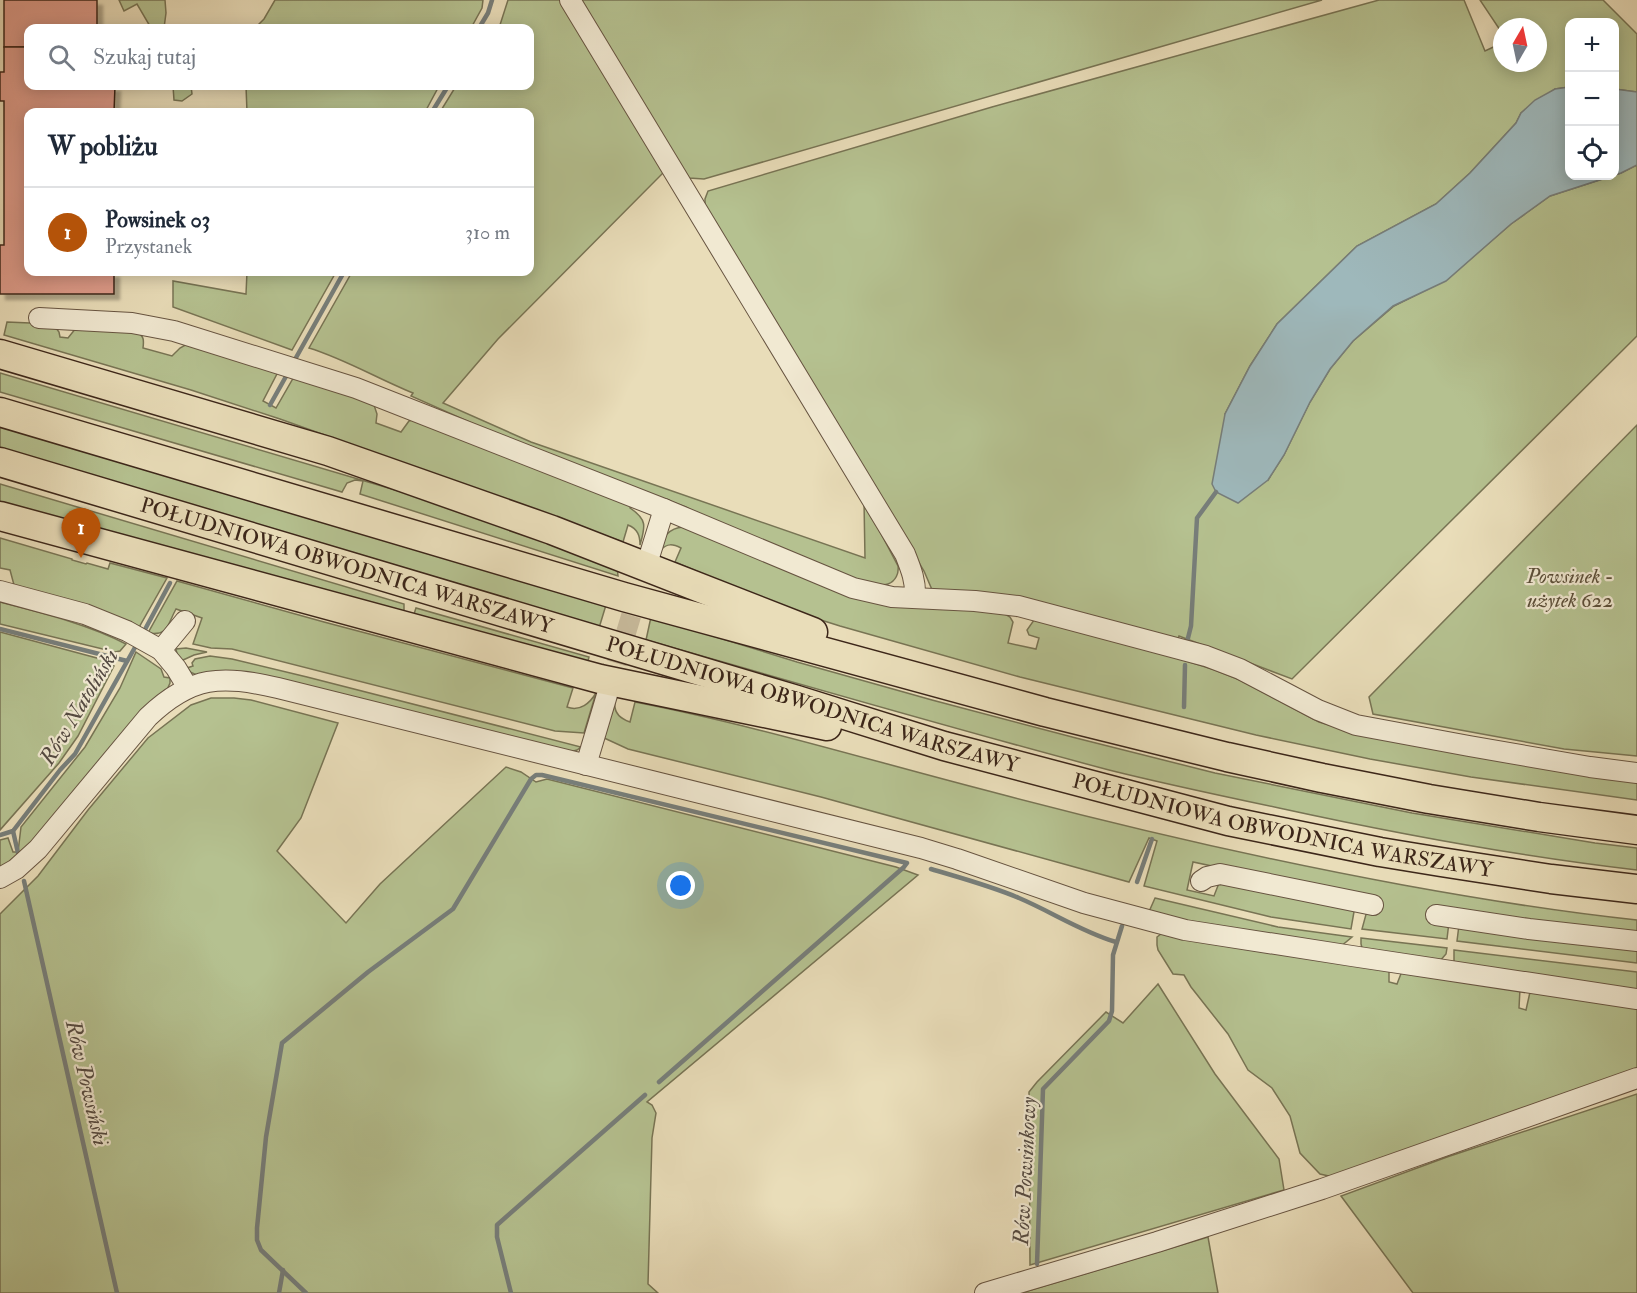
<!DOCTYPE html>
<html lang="pl">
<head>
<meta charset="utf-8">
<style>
	:root { --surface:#fff; --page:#f6f6f7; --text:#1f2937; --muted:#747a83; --line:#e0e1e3; --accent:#b45309 }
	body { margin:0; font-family:"IM FELL Double Pica",serif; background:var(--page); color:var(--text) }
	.controls { position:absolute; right:18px; top:18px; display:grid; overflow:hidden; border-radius:12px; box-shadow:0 3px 15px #0003 }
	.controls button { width:54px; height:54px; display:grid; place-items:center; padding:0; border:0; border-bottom:2px solid var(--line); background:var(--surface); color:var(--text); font:30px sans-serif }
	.compass { position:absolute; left:1493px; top:18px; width:54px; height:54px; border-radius:50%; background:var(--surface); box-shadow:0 3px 15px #0003; rotate:9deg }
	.you { position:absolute; left:681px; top:886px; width:21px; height:21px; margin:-15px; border:4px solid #fff; border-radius:50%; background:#1a73e8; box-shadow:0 0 0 9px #1a73e833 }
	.badge { display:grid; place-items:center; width:39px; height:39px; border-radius:50%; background:var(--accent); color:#fff; font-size:20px; font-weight:700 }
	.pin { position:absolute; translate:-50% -50px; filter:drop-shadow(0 2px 3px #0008) }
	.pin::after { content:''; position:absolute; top:32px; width:21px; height:18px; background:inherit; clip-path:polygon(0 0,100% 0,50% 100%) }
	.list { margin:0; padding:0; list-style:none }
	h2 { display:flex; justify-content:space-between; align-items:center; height:78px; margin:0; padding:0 24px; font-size:26px }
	h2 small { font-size:20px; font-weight:400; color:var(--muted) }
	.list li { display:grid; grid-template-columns:39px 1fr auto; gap:18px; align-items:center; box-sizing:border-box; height:90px; padding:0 24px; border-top:2px solid var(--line) }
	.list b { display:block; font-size:22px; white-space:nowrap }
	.list p { margin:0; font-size:20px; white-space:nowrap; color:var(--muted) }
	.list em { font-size:20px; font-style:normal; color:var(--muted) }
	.icon { flex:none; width:33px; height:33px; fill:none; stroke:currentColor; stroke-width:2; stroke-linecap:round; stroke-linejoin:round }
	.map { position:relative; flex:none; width:1637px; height:1293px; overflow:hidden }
	.search { position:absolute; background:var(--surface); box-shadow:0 3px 15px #0003; left:24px; top:24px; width:510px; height:66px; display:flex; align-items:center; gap:15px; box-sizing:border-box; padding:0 21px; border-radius:12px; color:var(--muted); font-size:22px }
	.panel { position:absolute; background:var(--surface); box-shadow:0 3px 15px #0003; left:24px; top:108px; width:510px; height:168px; border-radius:12px }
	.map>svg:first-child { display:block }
</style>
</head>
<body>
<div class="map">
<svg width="1637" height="1293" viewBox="0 0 1637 1293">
	<defs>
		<filter id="shadow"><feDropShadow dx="5.5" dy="5.5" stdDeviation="1.5" flood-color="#0004"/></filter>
	</defs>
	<rect width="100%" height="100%" fill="#e9ddb9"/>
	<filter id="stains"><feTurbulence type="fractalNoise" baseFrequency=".00333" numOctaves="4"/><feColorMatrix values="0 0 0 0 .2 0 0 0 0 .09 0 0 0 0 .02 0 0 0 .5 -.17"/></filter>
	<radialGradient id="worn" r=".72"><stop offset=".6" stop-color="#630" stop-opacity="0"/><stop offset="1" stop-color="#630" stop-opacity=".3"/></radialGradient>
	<!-- green -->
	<g fill="#b5c190" stroke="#787454" stroke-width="1.5">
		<polygon points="119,0 165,0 166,13 164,28 151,28 137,4 124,11"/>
		<polygon points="275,0 483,0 482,8 471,28 255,28 264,19"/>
		<path d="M508 0H561L666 170 498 339 443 403 531 442 865 558 864 501 898 566C899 573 896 581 888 584 867 592 730 528 702 516L686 507 537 452 411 396 413 393C378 379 345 359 309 348L352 272H530V112H440L456 86H530V28H499Z"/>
		<polygon points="576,0 1322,0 704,179 689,178"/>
		<polygon points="1379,0 1464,0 1485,51 1502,43 1502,63 1538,63 1538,27 1502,27 1502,33 1480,0 1603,0 1637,34 1637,92 1615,89 1614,22 1570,22 1569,87 1555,89 1521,113 1516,123 1470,173 1436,204 1357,246 1277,324 1250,366 1225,414 1268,480 1284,455 1310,402 1330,369 1353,341 1394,306 1446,280 1511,224 1550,196 1621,173 1637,165 1637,336 1292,679 1179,636 1177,642 933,592 924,571 705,207 705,199 708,191 992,107"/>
		<polygon points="173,86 191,86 192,94 182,101 174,100"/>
		<polygon points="246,86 439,86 425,112 247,112"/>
		<polygon points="247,272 336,272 292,350 173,307 173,281 246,294"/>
		<path d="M7 322 53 324 59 332 60 337 68 338 76 328 137 332C144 336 144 340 143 348L172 356 180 348 187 344 279 370 263 401 276 408 295 375 373 402 377 414 376 423 401 432 409 421 418 418 631 504 630 508C648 520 645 527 640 545 640 536 638 529 628 525L623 542 280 419 191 390 4 335Z"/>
		<polygon points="0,373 429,500 617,566 618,576 360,494 363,481 355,480 347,483 342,492 0,392"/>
		<polygon points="0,423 606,605 599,628 0,449"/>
		<polygon points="1637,425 1637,756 1564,749 1373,714 1369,697"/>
		<polygon points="0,484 404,604 404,611 413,617 416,608 589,657 587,665 0,504"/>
		<path d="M683 527 730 545 816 583 841 592 1005 614 1010 617 1013 622 1008 643 1036 649 1039 638 1029 635 1027 630 1034 620 1120 640 1215 670 1240 680 1319 722 1353 732 1637 780V800L1471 777 1370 759 1256 735 1020 677 840 626 786 609 675 562 681 548C673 544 667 543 661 550 661 537 670 528 683 527Z"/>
		<polygon points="0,538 72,559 72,560 86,564 87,563 108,569 110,563 167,578 138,629 14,585 10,570 0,568"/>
		<path d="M177 581 324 622 573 688 567 707C580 712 590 703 596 693L584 733 555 731 232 649 211 648 193 644 202 618 176 609C167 625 169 636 148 633Z"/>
		<path d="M0 602C42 613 87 624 126 644L120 651 115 652 0 624Z"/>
		<path d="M651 617 797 662 932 700 1076 738 1215 773 1412 813 1595 843 1637 848V870C1516 856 1398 834 1279 808 1222 796 1165 784 1109 770 954 729 800 684 646 640Z"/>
		<polygon points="0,632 108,661 114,666 78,736 59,763 0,830"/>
		<polygon points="186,648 207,652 194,655 181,661 177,654 176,649"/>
		<polygon points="136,652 161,669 164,677 170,678 170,683 166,692 23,852 0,870 0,840 8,838 13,852 18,852 21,827 85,747 120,688"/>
		<polygon points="210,656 232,659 307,677 581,747 577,750 570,752 199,676 190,672 187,668 193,666 192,663 195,659"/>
		<path d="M613 696 616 697C612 710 618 718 630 722L635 702C759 726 878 763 1000 794 1133 829 1267 860 1403 885 1480 899 1559 912 1637 920V935L1563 928 1435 909V917L1448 920 1449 922 1447 939 1362 929 1368 907 1375 908 1376 900 1351 896 1193 862 1187 890 1214 896 1219 883 1228 880 1355 906 1351 929 1271 917 1144 886 1157 841 1149 838 1129 882 821 797 628 749 602 737Z"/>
		<polygon points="211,698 234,698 251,700 338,723 301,818 277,851 346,923 380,884 506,767 521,772 536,782 547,779 896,867 918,875 647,1102 652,1105 656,1113 652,1138 648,1284 658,1293 0,1293 0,914 38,876 88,810 148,738 191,705"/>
		<polygon points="1155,898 1278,927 1352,937 1340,947 1148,914"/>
		<polygon points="1459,925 1637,945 1637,963 1457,941"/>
		<polygon points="1167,933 1389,971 1389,982 1397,984 1402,971 1520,989 1519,1008 1526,1010 1530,992 1637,1008 1637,1070 1333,1177 1320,1174 1300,1153 1290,1116 1272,1088 1248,1070 1228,1034 1191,987 1184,975 1173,974 1158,950 1157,945 1157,937 1161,934"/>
		<polygon points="1361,938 1447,948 1446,954 1439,962 1362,948 1361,944"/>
		<polygon points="1454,950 1637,972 1637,992 1457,965 1454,961"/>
		<polygon points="1158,984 1215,1074 1279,1159 1284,1190 1030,1265 1029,1092 1037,1082 1106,1012 1123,1023"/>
		<polygon points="1637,1094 1637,1293 1413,1293 1341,1196 1447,1157"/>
		<polygon points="1208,1237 1218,1293 1021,1293"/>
	</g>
	<!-- water -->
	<polygon fill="#9eb8bb" stroke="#777e7a" stroke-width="1.5" points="1569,87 1570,176 1614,176 1615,89 1637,92 1637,165 1621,173 1550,196 1511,224 1446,281 1393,306 1353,341 1330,369 1310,402 1284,455 1268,480 1238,503 1216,492 1212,484 1225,414 1250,366 1277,324 1357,246 1436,204 1470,173 1516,123 1521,113 1535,100 1555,89"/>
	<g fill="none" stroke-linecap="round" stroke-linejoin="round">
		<!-- stream -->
		<g stroke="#777e7a" stroke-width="4.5">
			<polyline points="479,28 488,13 492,0"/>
			<polyline points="432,112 448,86"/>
			<polyline points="293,363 344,272"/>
			<polyline points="270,405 289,371"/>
			<polyline points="0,629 127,661"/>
			<polyline points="142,635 170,583"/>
			<polyline points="1187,642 1191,626 1197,518 1216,492"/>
			<polyline points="1184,707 1185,665"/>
			<polyline points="13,831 18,853"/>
			<polyline points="0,835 13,831 60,770 75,754 138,642"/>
			<path d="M931 869C961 878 991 886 1019 898 1052 912 1082 932 1116 942"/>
			<polyline points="24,881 117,1293"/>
			<polyline points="1137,882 1152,839"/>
			<polyline points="1037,1264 1043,1089 1109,1021 1112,1011 1113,955 1122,926"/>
			<polyline points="279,1293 283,1270"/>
			<polyline points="306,1293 261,1250 257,1240 257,1228 266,1137 282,1043 368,972 453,909 531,779 536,775 542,775 907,863 904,867 659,1082"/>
			<polyline points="511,1293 497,1237 497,1225 645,1095"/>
		</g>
	</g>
	<!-- building -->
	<g fill="#de9b8a" stroke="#3c2619" stroke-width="1.5" filter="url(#shadow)">
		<polygon points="4,0 97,0 97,28 28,28 28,47 4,47"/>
		<polygon points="4,47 28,47 28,86 115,86 114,112 28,112 28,272 114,272 114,294 0,294 0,245 4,245 4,101 0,101 0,72 4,72"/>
	</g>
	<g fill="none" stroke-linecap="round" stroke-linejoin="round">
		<!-- minor-tunnel -->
		<polyline stroke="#c6b899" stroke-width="20" stroke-dasharray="20 10" stroke-linecap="butt" points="608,692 649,557"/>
		<!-- minor casing -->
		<g stroke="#675441" stroke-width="22">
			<g id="minor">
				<path d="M570 0 905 554C911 569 916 581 915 598"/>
				<polyline points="39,318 132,323 174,331 356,388 664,509 853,588 892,597 975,601 1018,606 1206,656 1240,669 1318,710 1356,725 1469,746 1590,767 1637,773"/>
				<polyline points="650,554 664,509"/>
				<polyline points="0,591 85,614 127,631 161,650 176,668 188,688"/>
				<polyline points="161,650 185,621"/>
				<polyline points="586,765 607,695"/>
				<path d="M0 878 16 869 38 849 148 717C192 675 221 675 278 688L921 848 957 859 1084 903 1185 930 1352 956 1637 999"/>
				<polyline points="1201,881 1207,877 1220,874 1373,905"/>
				<polyline points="1436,915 1529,929 1637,941"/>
				<polyline points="985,1293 1157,1242 1322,1189 1637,1078"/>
			</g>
		</g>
		<!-- highway casing -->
		<g stroke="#3c2619" stroke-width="31">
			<g id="highway">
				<polyline points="0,354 328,451 552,530 813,632"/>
				<polyline points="0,412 624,597 1045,712 1227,757 1322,778 1429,799 1539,817 1637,830"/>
				<path id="s1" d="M0 462 797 700 944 746 1228 821 1380 852 1441 862 1551 879 1637 889"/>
				<polyline points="0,516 600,679 827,726"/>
			</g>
		</g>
		<!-- minor -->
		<use href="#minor" stroke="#f1e9d2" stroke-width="20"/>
		<!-- highway -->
		<use href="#highway" stroke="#e9ddb9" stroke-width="28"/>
	</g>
	<g text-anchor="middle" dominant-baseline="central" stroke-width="4.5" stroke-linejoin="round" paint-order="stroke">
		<!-- street labels -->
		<g font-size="21" fill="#3c2619" stroke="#f1e9d2">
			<text stroke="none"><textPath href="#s1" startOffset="362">POŁUDNIOWA OBWODNICA WARSZAWY</textPath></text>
			<text stroke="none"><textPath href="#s1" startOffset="848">POŁUDNIOWA OBWODNICA WARSZAWY</textPath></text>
			<text stroke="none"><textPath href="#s1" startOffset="1334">POŁUDNIOWA OBWODNICA WARSZAWY</textPath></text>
		</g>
		<!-- park labels -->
		<g font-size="21" font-style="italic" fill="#5a4d37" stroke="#f1e9d2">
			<text x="1570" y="576">Powsinek -<tspan x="1570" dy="24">użytek 622</tspan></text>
		</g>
		<!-- water labels -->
		<g font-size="22" font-style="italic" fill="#544a42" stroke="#f1e9d2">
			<text transform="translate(79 707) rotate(-59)">Rów Natoliński</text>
			<text transform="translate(87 1083) rotate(77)">Rów Powsiński</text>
			<text transform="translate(1025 1171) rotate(-87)">Rów Powsinkowy</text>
		</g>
	</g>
	<rect width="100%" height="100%" filter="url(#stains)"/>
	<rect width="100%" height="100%" fill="url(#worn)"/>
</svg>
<div class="controls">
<button>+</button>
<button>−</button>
<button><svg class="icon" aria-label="locate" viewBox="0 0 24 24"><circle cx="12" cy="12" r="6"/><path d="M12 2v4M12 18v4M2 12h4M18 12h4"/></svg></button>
</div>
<svg class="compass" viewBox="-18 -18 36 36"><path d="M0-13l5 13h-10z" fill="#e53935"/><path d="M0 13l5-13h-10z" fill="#747a83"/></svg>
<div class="you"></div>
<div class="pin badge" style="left:81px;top:558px">1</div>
<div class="search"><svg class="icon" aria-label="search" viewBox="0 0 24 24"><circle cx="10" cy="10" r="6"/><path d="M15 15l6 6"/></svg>Szukaj tutaj</div>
<section class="panel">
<h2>W pobliżu<small></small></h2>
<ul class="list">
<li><span class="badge">1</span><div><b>Powsinek 03</b><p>Przystanek</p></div><em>310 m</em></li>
</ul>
</section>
</div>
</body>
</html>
